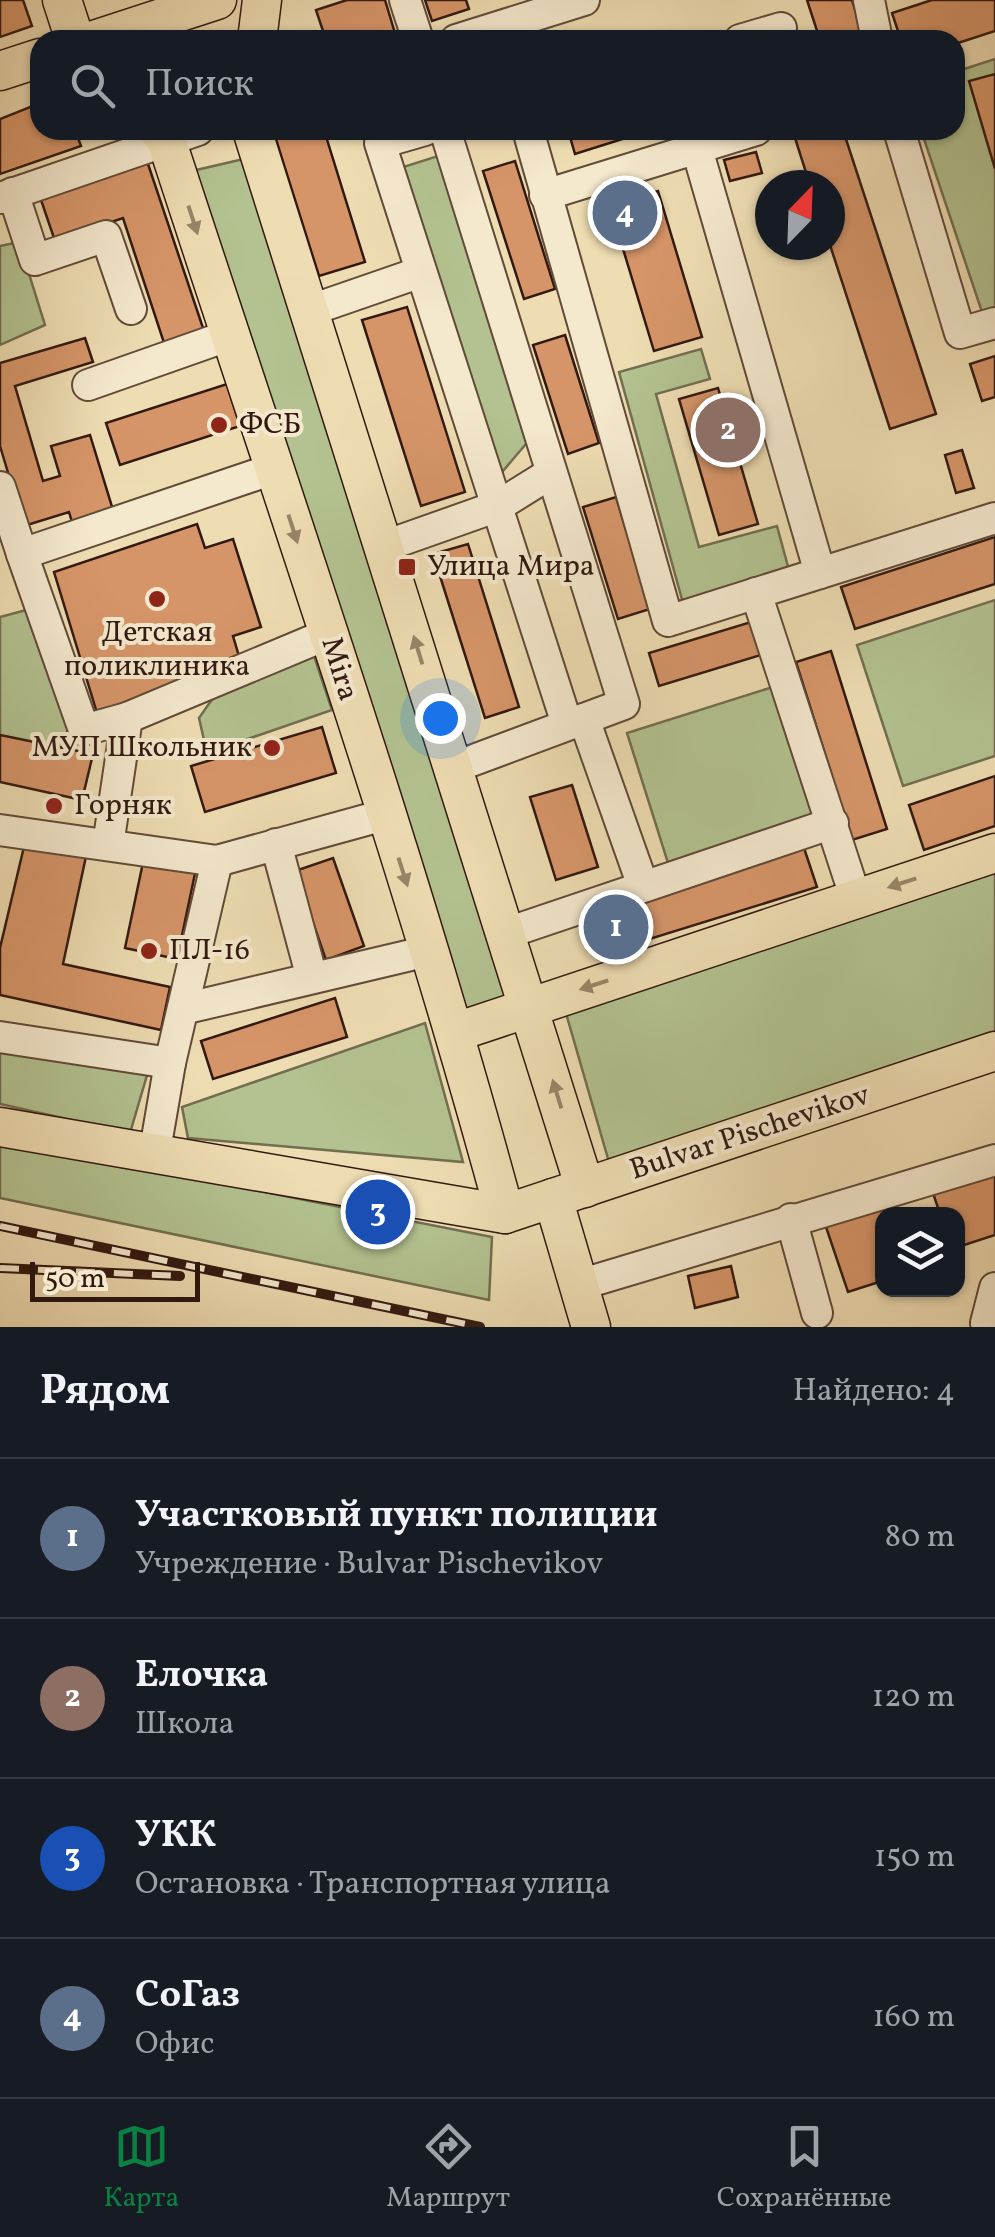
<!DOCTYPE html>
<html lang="ru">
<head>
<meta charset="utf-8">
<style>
	:root { --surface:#171b24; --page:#20242c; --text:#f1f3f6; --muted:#9ea1a6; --line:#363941; --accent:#0b8043 }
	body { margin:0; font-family:Vollkorn,serif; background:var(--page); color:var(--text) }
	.controls { position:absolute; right:30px; bottom:30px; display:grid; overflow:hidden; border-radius:20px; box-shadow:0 2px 8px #0004 }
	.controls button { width:90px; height:90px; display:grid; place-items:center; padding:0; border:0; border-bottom:2px solid var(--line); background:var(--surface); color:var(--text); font:50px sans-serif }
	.compass { position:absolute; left:755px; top:170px; width:90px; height:90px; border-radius:50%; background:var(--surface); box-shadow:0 2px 8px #0004; rotate:23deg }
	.scale { position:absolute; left:30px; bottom:25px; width:170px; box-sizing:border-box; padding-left:10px; border:5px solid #321910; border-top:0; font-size:28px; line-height:35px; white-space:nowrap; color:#321910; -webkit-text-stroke:8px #f4e8cd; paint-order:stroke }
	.you { position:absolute; left:440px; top:718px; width:35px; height:35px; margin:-25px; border:8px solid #fff; border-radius:50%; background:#1a73e8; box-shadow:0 0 0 15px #1a73e833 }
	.badge { display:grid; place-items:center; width:65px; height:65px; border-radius:50%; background:var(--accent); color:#fff; font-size:32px; font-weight:700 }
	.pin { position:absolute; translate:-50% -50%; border:5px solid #fff; box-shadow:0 2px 10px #0006 }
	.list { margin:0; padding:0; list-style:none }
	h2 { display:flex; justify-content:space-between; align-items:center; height:130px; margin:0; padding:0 40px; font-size:42px }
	h2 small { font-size:32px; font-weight:400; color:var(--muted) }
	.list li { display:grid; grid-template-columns:65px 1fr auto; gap:30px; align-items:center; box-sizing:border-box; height:160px; padding:0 40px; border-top:2px solid var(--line) }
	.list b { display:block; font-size:38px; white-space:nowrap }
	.list p { margin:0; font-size:32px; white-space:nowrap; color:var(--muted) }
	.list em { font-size:32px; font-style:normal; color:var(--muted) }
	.icon { flex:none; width:55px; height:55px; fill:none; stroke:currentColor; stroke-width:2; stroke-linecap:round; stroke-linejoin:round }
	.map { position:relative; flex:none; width:995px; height:1327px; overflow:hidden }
	.search { position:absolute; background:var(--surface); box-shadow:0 2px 8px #0004; left:30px; right:30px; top:30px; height:110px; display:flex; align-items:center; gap:25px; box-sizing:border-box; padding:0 35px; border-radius:30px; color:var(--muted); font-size:38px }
	.sheet { height:770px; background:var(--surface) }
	nav { display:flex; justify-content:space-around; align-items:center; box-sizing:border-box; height:140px; border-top:2px solid var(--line); background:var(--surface); font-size:28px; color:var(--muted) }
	nav a { display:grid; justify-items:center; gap:5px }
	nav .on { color:var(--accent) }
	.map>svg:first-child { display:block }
</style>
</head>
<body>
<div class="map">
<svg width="995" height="1327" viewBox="0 0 995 1327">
	<rect width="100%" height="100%" fill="#eedcb2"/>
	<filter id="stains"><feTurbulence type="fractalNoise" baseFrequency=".002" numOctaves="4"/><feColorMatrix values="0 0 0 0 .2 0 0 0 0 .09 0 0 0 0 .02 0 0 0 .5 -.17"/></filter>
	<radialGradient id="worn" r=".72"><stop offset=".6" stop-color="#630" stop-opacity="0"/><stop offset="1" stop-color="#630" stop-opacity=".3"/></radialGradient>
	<!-- green -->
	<g fill="#b3c290" stroke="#726e50" stroke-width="2.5">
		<polygon points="995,59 995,308 982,312 921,130 955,130 955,72"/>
		<polygon points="441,155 531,438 497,478 397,169"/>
		<polygon points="248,158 512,998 460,1015 192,171"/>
		<polygon points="19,242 45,325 0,345 0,246"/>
		<polygon points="701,349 710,379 656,394 699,547 777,526 790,574 683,603 619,372"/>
		<polygon points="995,600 995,756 903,786 857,645"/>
		<polygon points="30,609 70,713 62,763 0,754 0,617"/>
		<polygon points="314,656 332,710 207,753 199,718 220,688"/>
		<polygon points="776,686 817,816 668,863 627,733"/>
		<polygon points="995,861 995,1039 611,1169 563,1003"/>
		<polygon points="425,1023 463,1162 188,1138 182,1107"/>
		<polygon points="0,1043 150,1065 130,1133 0,1104"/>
		<polygon points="0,1140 492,1237 489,1300 0,1198"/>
	</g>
	<!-- building -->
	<g fill="#d69569" stroke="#321910" stroke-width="2.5">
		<polygon points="0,0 23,0 32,26 0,37"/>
		<polygon points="347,0 385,0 397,40 326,40 316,10"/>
		<polygon points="425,0 466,0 469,9 432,21"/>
		<polygon points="807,0 852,0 865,40 820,40"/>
		<polygon points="932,0 995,0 995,31 955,44 955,40 901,40 892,13"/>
		<polygon points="995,74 995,169 969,81"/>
		<polygon points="40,103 40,130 75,130 81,146 0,174 0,119"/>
		<polygon points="273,130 324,130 365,262 319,276"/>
		<polygon points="568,130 651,130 575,154"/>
		<polygon points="820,130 843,130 936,414 890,429 830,245 830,185 810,185 795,138"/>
		<polygon points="756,152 762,173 730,181 724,160"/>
		<polygon points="147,161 205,334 165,346 123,218 55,241 40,197"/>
		<polygon points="515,161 555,289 524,299 483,171"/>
		<polygon points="658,191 702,337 654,351 610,206"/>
		<polygon points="407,307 465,492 421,506 362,320"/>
		<polygon points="565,335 599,443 568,454 533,345"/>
		<polygon points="85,338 93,362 15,386 43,481 60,476 51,446 90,435 113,510 72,522 69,512 24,526 0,446 0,363"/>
		<polygon points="995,356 995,397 982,401 970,364"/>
		<polygon points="227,384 240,426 120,465 106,423"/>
		<polygon points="718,388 758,524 719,535 679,399"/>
		<polygon points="962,450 974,488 956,493 945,455"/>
		<polygon points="616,497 650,609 618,619 583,507"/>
		<polygon points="197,524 205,548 233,539 261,627 233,636 241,663 97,713 54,572"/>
		<polygon points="995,537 995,584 855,629 841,587"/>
		<polygon points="468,544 519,707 485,718 433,554"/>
		<polygon points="751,622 761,655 659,686 649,653"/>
		<polygon points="831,651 887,829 852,840 796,662"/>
		<polygon points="322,727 336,773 205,812 191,766"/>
		<polygon points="0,735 93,754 82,800 0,782"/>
		<polygon points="995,776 995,826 924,850 909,805"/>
		<polygon points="572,785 598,867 556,880 530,797"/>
		<polygon points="27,834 88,847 63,964 170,987 161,1030 0,995 0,948"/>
		<polygon points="804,848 817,887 598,955 586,917"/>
		<polygon points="145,853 197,864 177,959 125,948"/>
		<polygon points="333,858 364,946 326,960 295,871"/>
		<polygon points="335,998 347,1037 213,1079 201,1041"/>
		<polygon points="995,1169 995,1235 958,1247 958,1214 940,1214 932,1190"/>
		<polygon points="886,1204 890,1214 882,1214 882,1281 848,1292 825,1224"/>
		<polygon points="731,1266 738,1297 695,1308 688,1276"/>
	</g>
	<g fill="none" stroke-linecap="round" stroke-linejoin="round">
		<!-- minor casing -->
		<g stroke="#614a38" stroke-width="34">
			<g id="minor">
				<polyline points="405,0 418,40"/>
				<polyline points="869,0 877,40"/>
				<polyline points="456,40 584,0"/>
				<polyline points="740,40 781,28"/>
				<polyline points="425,130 380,143 567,724"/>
				<polyline points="445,130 624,704 455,767"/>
				<polyline points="528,130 668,621 995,518"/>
				<polyline points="899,130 960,333 995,323"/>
				<polyline points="697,149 820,573"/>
				<polyline points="13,193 35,260 106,236 131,309"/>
				<polyline points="545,195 756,130"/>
				<polyline points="0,198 198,130"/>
				<polyline points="311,310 421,272"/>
				<polyline points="88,385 230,335"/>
				<polyline points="0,487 22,554"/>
				<polyline points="385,546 498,506 551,473"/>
				<polyline points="756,593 856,899"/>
				<polyline points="127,718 328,634"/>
				<polyline points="584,719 643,886"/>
				<polyline points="0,830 217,861 384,815"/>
				<polyline points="276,844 312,978"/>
				<polyline points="108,845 127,718 84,730 22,554 273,469"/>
				<polyline points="507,933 833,823"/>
				<polyline points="183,1009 428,951"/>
				<polyline points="0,1037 170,1063"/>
				<polyline points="154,1156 170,1063 217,861"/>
				<polyline points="791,1219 817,1313"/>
				<polyline points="579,1285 995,1160"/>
				<polyline points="995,1288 986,1323 995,1325"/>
			</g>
		</g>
		<!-- major casing -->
		<g stroke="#321910" stroke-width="41">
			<g id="major">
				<polyline points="62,0 75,40"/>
				<polyline points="94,40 217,0"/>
				<polyline points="257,40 262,0"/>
				<polyline points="0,71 40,58"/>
				<path d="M158 130 166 139C282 496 407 852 505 1214"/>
				<polyline points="252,130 585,1188"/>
				<polyline points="456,1032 995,853"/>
				<polyline points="0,1127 505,1214 995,1051"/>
				<polyline points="553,1198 591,1327"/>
			</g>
		</g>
		<!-- minor -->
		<use href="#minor" stroke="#f4e8cd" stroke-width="30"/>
		<!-- major -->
		<use href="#major" stroke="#eedcb2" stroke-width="38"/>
		<!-- rail casing -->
		<g stroke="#321910" stroke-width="10">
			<g id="rail">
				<polyline points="0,1226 480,1327"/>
				<polyline points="0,1268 180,1276"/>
			</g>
		</g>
		<!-- rail -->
		<use href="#rail" stroke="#f4e8cd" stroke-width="6" stroke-dasharray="19" stroke-linecap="butt"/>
	</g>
	<!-- one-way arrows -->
	<defs><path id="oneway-solid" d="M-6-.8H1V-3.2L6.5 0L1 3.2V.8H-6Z" transform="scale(2.5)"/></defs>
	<g fill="#998469">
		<use href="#oneway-solid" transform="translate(193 220) rotate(72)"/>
		<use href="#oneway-solid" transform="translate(293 529) rotate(72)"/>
		<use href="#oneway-solid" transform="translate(418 650) rotate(-107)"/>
		<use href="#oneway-solid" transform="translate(403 872) rotate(72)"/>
		<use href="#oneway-solid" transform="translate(902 883) rotate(162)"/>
		<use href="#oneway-solid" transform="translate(594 985) rotate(162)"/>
		<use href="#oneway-solid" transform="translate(557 1094) rotate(-107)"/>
	</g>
	<!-- markers -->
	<g fill="#8f2418" stroke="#f4e8cd" stroke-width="4">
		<circle cx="219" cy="425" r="10"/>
		<rect x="397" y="557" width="20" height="20" rx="5"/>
		<circle cx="157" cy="599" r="10"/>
		<circle cx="272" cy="748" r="10"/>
		<circle cx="54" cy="806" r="10"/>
		<circle cx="149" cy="951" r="10"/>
	</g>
	<g text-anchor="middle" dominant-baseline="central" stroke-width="8" stroke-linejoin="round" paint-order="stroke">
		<!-- poi labels -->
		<g font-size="30" fill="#321910" stroke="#f4e8cd" text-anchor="start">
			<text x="239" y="425">ФСБ</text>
			<text x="427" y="567">Улица Мира</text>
			<text x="157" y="633" text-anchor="middle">Детская<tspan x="157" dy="34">поликлиника</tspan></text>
			<text x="252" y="748" text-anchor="end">МУП Школьник</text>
			<text x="74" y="806">Горняк</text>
			<text x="169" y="951">ПЛ-16</text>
		</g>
		<!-- street labels -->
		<g font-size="30" fill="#321910" stroke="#f4e8cd">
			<text transform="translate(339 669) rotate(73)">Mira</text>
			<text transform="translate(750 1133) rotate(-18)">Bulvar Pischevikov</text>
		</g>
	</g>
	<rect width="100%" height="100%" filter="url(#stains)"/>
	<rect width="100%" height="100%" fill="url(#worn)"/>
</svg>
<div class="controls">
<button><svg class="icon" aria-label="layers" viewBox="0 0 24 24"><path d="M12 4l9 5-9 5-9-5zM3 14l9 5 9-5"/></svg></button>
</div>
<svg class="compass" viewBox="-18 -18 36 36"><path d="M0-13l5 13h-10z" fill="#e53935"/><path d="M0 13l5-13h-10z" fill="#9ea1a6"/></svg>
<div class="scale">50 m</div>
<div class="you"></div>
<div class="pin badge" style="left:616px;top:927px;background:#5c6f8a">1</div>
<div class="pin badge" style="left:728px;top:430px;background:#8d6e63">2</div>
<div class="pin badge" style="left:378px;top:1212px;background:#1a4fb4">3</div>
<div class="pin badge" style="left:625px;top:213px;background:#5c6f8a">4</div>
<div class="search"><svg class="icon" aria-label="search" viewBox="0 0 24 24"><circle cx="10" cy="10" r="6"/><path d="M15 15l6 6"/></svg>Поиск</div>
</div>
<section class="sheet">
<h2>Рядом<small>Найдено: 4</small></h2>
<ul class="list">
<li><span class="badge" style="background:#5c6f8a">1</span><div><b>Участковый пункт полиции</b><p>Учреждение · Bulvar Pischevikov</p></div><em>80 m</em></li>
<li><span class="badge" style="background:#8d6e63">2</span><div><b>Елочка</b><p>Школа</p></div><em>120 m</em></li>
<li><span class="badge" style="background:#1a4fb4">3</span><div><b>УКК</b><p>Остановка · Транспортная улица</p></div><em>150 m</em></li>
<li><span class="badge" style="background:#5c6f8a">4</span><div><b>СоГаз</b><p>Офис</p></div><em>160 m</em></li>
</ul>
</section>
<nav>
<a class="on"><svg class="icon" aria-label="map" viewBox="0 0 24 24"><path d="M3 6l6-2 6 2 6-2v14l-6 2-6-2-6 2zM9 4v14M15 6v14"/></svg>Карта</a>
<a><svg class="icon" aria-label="directions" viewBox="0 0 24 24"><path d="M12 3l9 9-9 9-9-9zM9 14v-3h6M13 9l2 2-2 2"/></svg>Маршрут</a>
<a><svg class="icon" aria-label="saved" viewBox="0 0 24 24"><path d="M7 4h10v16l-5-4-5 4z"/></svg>Сохранённые</a>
</nav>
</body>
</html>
